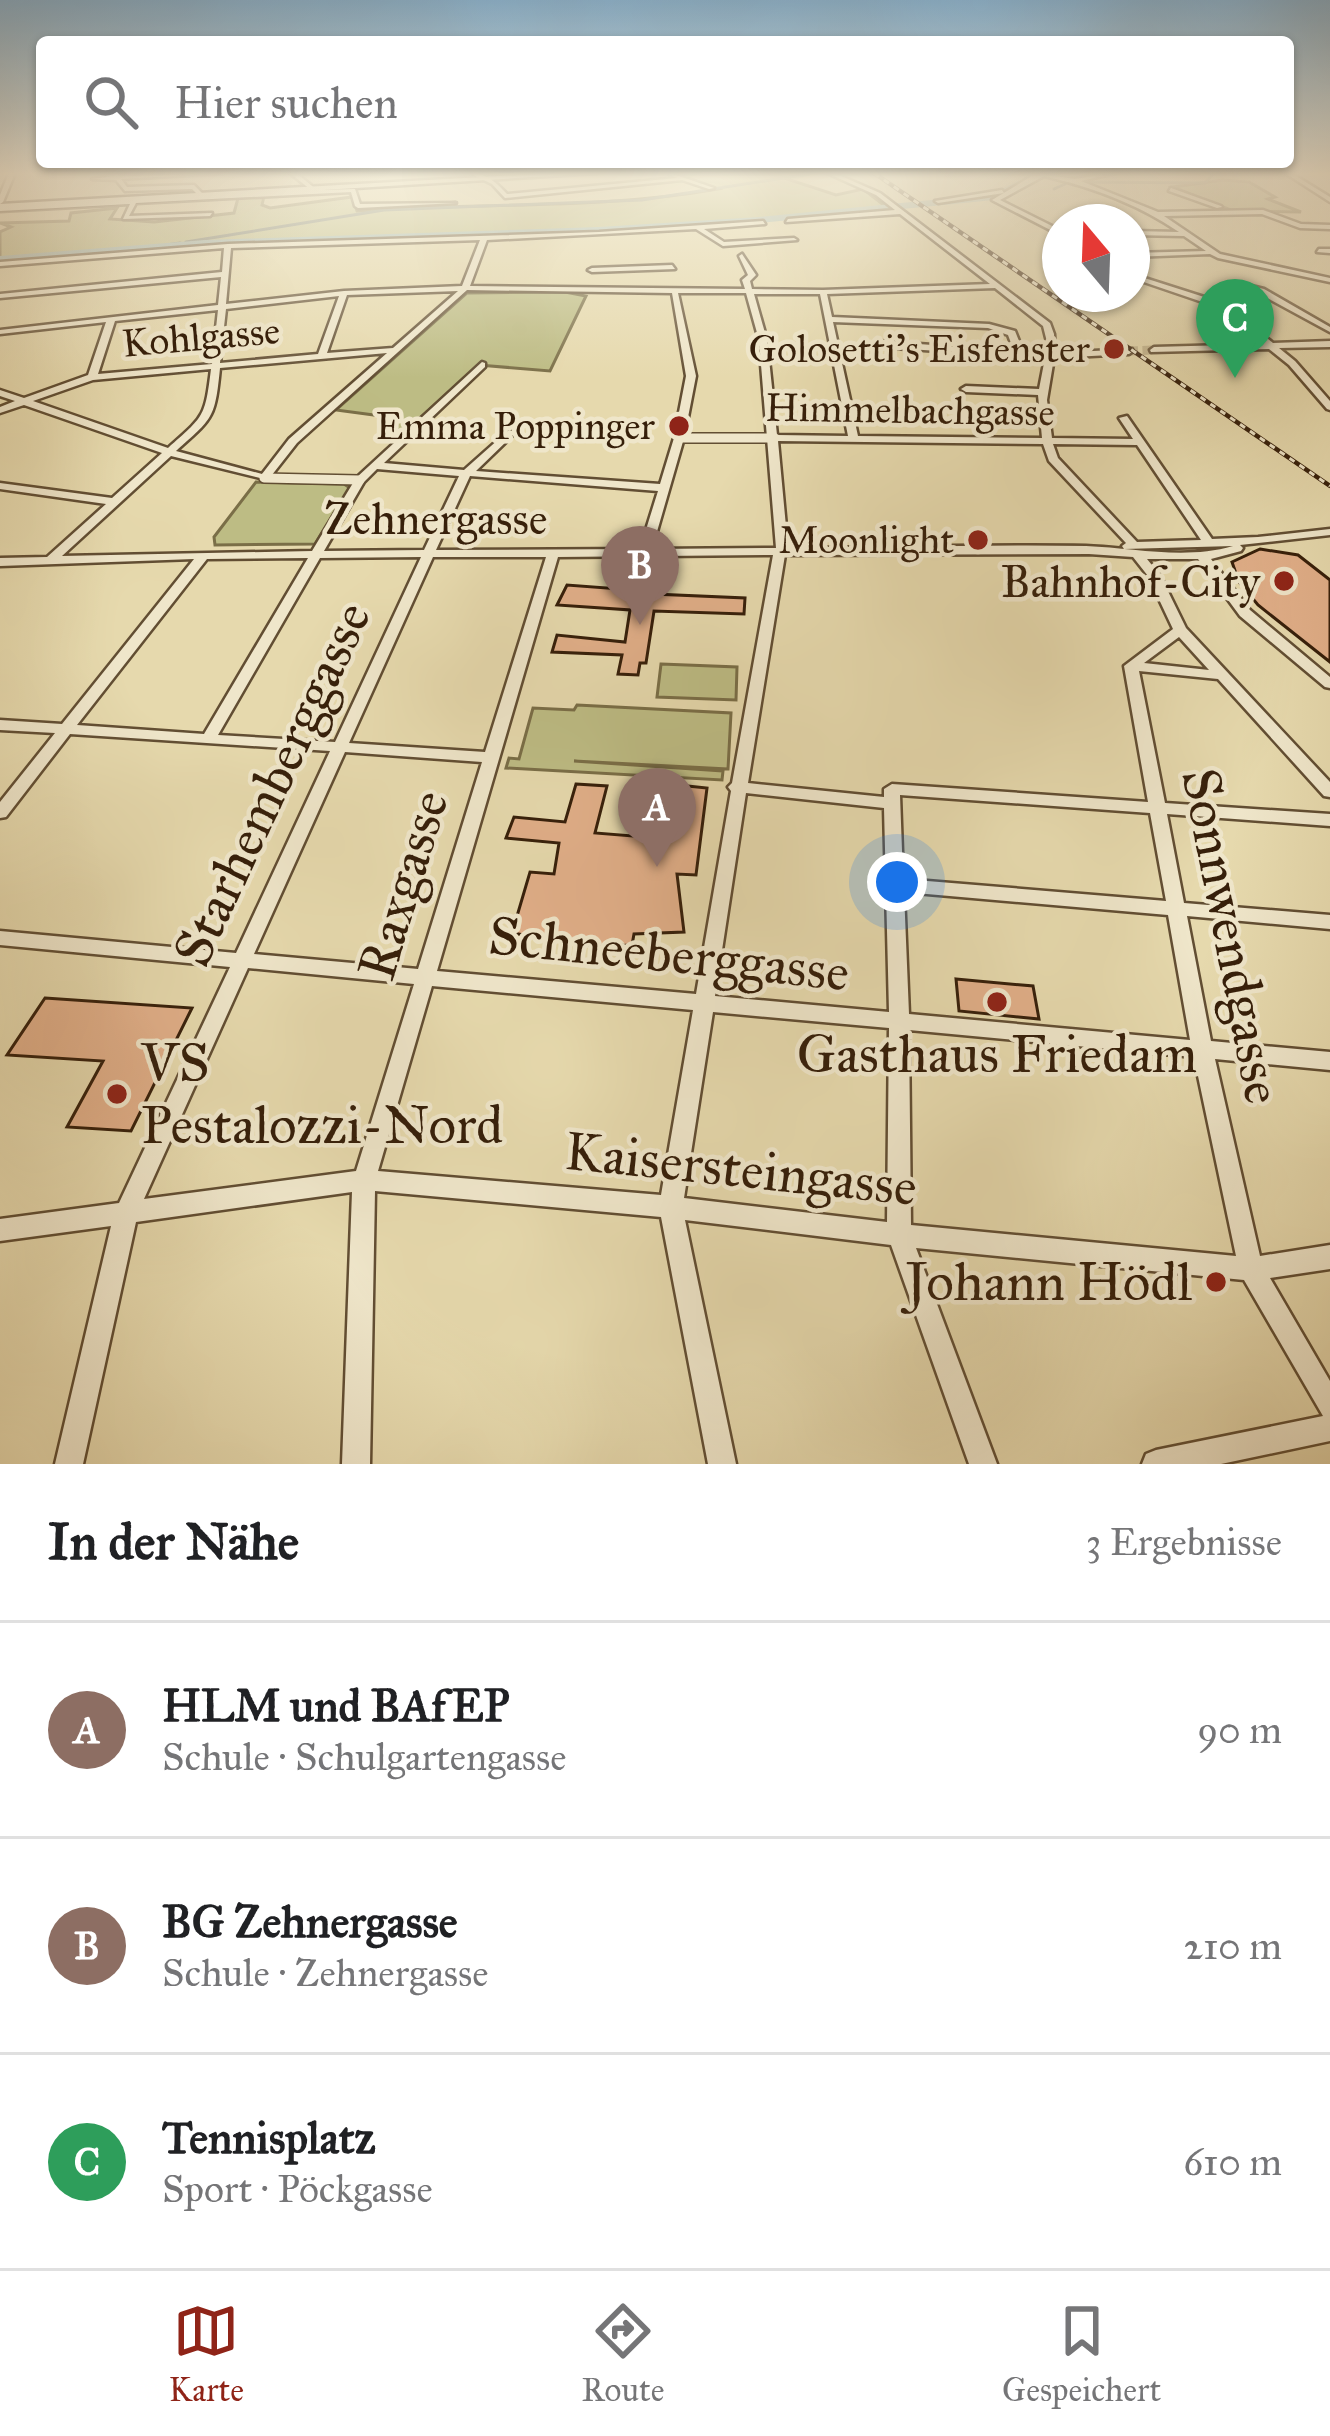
<!DOCTYPE html>
<html lang="de">
<head>
<meta charset="utf-8">
<style>
	:root { --surface:#fff; --page:#f6f6f6; --text:#202124; --muted:#757577; --line:#e0e0e0; --accent:#8f2418 }
	body { margin:0; font-family:"IM FELL Great Primer",serif; background:var(--page); color:var(--text) }
	.compass { position:absolute; left:1042px; top:204px; width:108px; height:108px; border-radius:50%; background:var(--surface); box-shadow:0 3px 9px #0004; rotate:341deg }
	.you { position:absolute; left:897px; top:882px; width:42px; height:42px; margin:-30px; border:9px solid #fff; border-radius:50%; background:#1a73e8; box-shadow:0 0 0 18px #1a73e833 }
	.badge { display:grid; place-items:center; width:78px; height:78px; border-radius:50%; background:var(--accent); color:#fff; font-size:39px; font-weight:700 }
	.pin { position:absolute; translate:-50% -99px; filter:drop-shadow(0 3px 6px #0008) }
	.pin::after { content:''; position:absolute; top:63px; width:42px; height:36px; background:inherit; clip-path:polygon(0 0,100% 0,50% 100%) }
	.list { margin:0; padding:0; list-style:none }
	h2 { display:flex; justify-content:space-between; align-items:center; height:156px; margin:0; padding:0 48px; font-size:51px }
	h2 small { font-size:39px; font-weight:400; color:var(--muted) }
	.list li { display:grid; grid-template-columns:78px 1fr auto; gap:36px; align-items:center; box-sizing:border-box; height:216px; padding:0 48px; border-top:3px solid var(--line) }
	.list b { display:block; font-size:45px; white-space:nowrap }
	.list p { margin:0; font-size:39px; white-space:nowrap; color:var(--muted) }
	.list em { font-size:39px; font-style:normal; color:var(--muted) }
	.icon { flex:none; width:66px; height:66px; fill:none; stroke:currentColor; stroke-width:2; stroke-linecap:round; stroke-linejoin:round }
	.map { position:relative; flex:none; width:1330px; height:1464px; overflow:hidden }
	.search { position:absolute; background:var(--surface); box-shadow:0 3px 9px #0004; left:36px; right:36px; top:36px; height:132px; display:flex; align-items:center; gap:30px; box-sizing:border-box; padding:0 42px; border-radius:12px; color:var(--muted); font-size:45px }
	.sheet { height:804px; background:var(--surface) }
	nav { display:flex; justify-content:space-around; align-items:center; box-sizing:border-box; height:168px; border-top:3px solid var(--line); background:var(--surface); font-size:33px; color:var(--muted) }
	nav a { display:grid; justify-items:center; gap:6px }
	nav .on { color:var(--accent) }
	.map>svg:first-child { display:block }
</style>
</head>
<body>
<div class="map">
<svg width="1330" height="1464" viewBox="0 0 1330 1464">
	<rect width="100%" height="100%" fill="#e6d9ad"/>
	<filter id="stains"><feTurbulence type="fractalNoise" baseFrequency=".00167" numOctaves="4"/><feColorMatrix values="0 0 0 0 .2 0 0 0 0 .09 0 0 0 0 .02 0 0 0 .5 -.17"/></filter>
	<radialGradient id="worn" r=".72"><stop offset=".6" stop-color="#630" stop-opacity="0"/><stop offset="1" stop-color="#630" stop-opacity=".3"/></radialGradient>
	<!-- green -->
	<g fill="#bdbc84" stroke="#7a6e47" stroke-width="3">
		<path d="M676 173H769L836 195 863 189 889 209C593 238 296 240 0 263V232L11 227 0 223 69 221 71 213 117 208 110 219 154 222 234 213 238 198 264 196 262 205 270 208 352 197 357 211C477 202 599 210 718 189Z"/>
		<polygon points="1223,180 1249,182 1275,197 1268,199 1301,212 1233,211 1173,187"/>
		<polygon points="565,292 586,296 550,371 479,365 402,434 384,433 396,418 336,410 467,293"/>
		<polygon points="256,482 344,484 350,488 315,544 215,545 214,537"/>
		<polygon points="661,664 737,667 736,700 657,697"/>
		<polygon points="577,705 731,713 728,769 574,761 723,771 722,780 506,768 509,758 519,759 533,708 574,710"/>
	</g>
	<g fill="none" stroke-linecap="round" stroke-linejoin="round">
		<!-- stream -->
		<g stroke="#737a71" stroke-width="3">
			<polyline points="1090,182 1205,183 1214,173"/>
			<polyline points="1054,189 1065,184"/>
			<polyline points="186,242 384,210 642,200 816,173"/>
			<polyline points="153,247 180,243"/>
		</g>
		<!-- river -->
		<polygon fill="#9cb7b6" fill-rule="evenodd" points="1033,173 1045,173 994,200 759,223 599,235 205,248 0,264 0,256 205,240 599,227 759,217 992,194"/>
	</g>
	<!-- building -->
	<g fill="#e1af89" stroke="#361f0a" stroke-width="3">
		<polygon points="1260,549 1298,555 1330,580 1330,662 1258,605 1239,582 1232,562"/>
		<polygon points="637,574 657,575 654,594 745,598 744,614 654,611 646,663 640,663 638,675 618,674 622,655 552,652 557,635 625,642 630,610 557,605 567,585 633,590"/>
		<polygon points="576,784 607,786 595,833 657,838 668,784 707,788 696,875 677,874 684,932 634,934 632,945 593,946 512,933 530,872 554,874 559,843 506,838 514,817 565,822"/>
		<polygon points="956,979 1033,986 1039,1019 959,1011"/>
		<polygon points="45,998 192,1008 131,1131 67,1127 103,1061 7,1055"/>
	</g>
	<g fill="none" stroke-linecap="round" stroke-linejoin="round">
		<!-- minor-tunnel -->
		<polyline stroke="#c3b48c" stroke-width="9" stroke-dasharray="9 4.5" stroke-linecap="butt" points="1129,351 1154,350"/>
		<!-- pedestrian casing -->
		<g stroke="#624e33" stroke-width="12">
			<g id="pedestrian">
				<polyline points="679,438 775,438"/>
				<polyline points="264,478 360,480"/>
			</g>
		</g>
		<!-- minor casing -->
		<g stroke="#624e33" stroke-width="5">
			<g id="minor">
				<polygon points="9,173 15,173 3,202 0,204 0,195"/>
				<polygon points="115,173 119,176 224,173 121,179 127,187 194,185 205,196 311,190 290,173 296,173 317,190 355,189 360,204 456,203 358,208 355,206 351,192 136,203 129,216 212,213 210,216 123,219 130,204 0,211 0,207 199,196 192,189 125,191 116,180 92,179 113,176"/>
				<path d="M469 173C485 172 497 183 507 194L677 178 670 175V173L714 188 709 189 682 180 505 198 492 184Z"/>
				<path d="M827 173H834L880 193 1050 323 1054 334 1055 353 1132 349 1133 351 1129 354 1054 358 1047 400 1052 438 1133 439 1119 418 1127 416 1212 539 1258 537 1330 529V535L1240 545 1243 548 1241 551 1211 559 1250 610 1330 677V688L1325 687 1240 616 1198 559H1147L1160 575 1186 628 1330 782V797L1324 796 1218 679 1139 671 1165 803 1330 814V826L1167 814 1184 903 1330 915V929L1187 916 1211 1041 1330 1052V1070L1215 1059 1260 1256 1330 1245V1269L1270 1278 1330 1381V1441L1221 1464H1142L1146 1454 1156 1450 1323 1416 1244 1280 916 1248 997 1464H969L891 1245 685 1220 736 1464H708L661 1217 375 1191 370 1464H342L352 1192 136 1222 83 1464H55L111 1226 0 1241V1219L119 1203 230 967 0 945V931L236 953 330 751 70 734 6 817 0 818V802L55 733 0 730V720L62 724 194 559 0 566V558L47 557 106 504 0 489V483L112 498 162 453 24 405 0 413V407L15 401 0 396V390L24 398 88 375 106 322 0 334V330L218 305 221 277 0 298V294L222 272 224 248 0 266V262L228 244 599 232 763 221 765 224 704 229 724 242 794 238 797 240 723 246 696 229 487 240 470 286 745 289 742 280 748 275 739 256 742 254 756 275 750 281 752 289 823 290 990 284 900 214 786 222 788 219 895 210 876 195ZM480 240 462 286 344 291 226 304 231 248ZM995 288 1043 326 1047 342 1046 353 1023 351 1015 331 989 324 832 317 827 294ZM467 290 672 293 686 376 674 438 660 484 476 471 513 435V431L509 430 464 470 384 463 485 367V363L482 362 356 478 312 551 62 556 171 456 268 480 297 443ZM458 291 393 348 327 353 347 295ZM678 293H746L759 340 776 548 652 549 684 438 696 376ZM754 294H820L848 436 777 435 767 340ZM339 296 318 354 220 363 226 309ZM218 310 212 364 98 374 115 321ZM833 322 988 328 1008 335 1014 351 878 341 874 344 878 347 1045 358 1039 389 966 386 961 389 966 392 1038 395 1042 438 858 436ZM387 353 289 439 262 474 176 451C213 418 215 419 220 368ZM211 369C205 418 204 416 168 448L33 401 93 380ZM778 441 1043 444 1049 461 1126 543 1122 546 1124 549 1233 546C1185 560 1135 548 1086 546 987 544 887 548 788 548ZM1053 444 1137 445 1201 540 1137 542 1058 458ZM377 469 459 476 424 550 324 551 364 482ZM470 476 658 491 640 549 436 550ZM1089 554 1133 557 1148 576 1173 629 1124 666 1148 802 892 784 884 789V797L748 783 785 555ZM773 555 732 783 728 787 731 791 696 994 437 971 558 557ZM421 557 335 742 218 735 320 558ZM433 557H546L485 752 349 743ZM308 558 204 734 77 725 207 559ZM1179 637 1209 670 1144 663ZM345 752 482 762 418 969 254 954ZM746 793 884 808 889 1012 715 996ZM900 795 1150 813 1166 901 903 879ZM904 892 1168 915 1190 1040 909 1014ZM248 968 414 984 356 1171 144 1199ZM432 986 693 1010 661 1195 378 1171ZM713 1012 889 1028 887 1222 684 1198ZM909 1030 1194 1057 1236 1256 911 1225Z"/>
				<path d="M1037 173 1074 179 1115 173 1081 181 1158 212 1263 210 1301 224 1330 225V229L1300 228 1262 214 1164 216 1220 254 1330 278V282L1218 258 1210 254 1132 257V253L1206 251 1184 236 1132 235V231L1179 232C1138 204 1092 187 1044 176L1000 200 1060 230V235L992 200Z"/>
				<polygon points="1285,173 1291,173 1330,197 1330,202"/>
				<polygon points="1171,188 1221,206 1222,207 1217,208 1169,191"/>
				<polygon points="1002,190 1004,193 938,203 935,201"/>
				<polygon points="1319,249 1330,249 1330,253 1317,252"/>
				<polygon points="672,265 675,269 592,272 588,270 592,268"/>
				<polygon points="1132,274 1226,304 1273,343 1330,341 1330,347 1279,348 1295,361 1330,401 1330,410 1327,409 1289,365 1269,349 1151,352 1150,350 1154,347 1264,344 1220,308 1132,278"/>
				<polygon points="1239,283 1264,289 1330,327 1330,332 1258,293 1236,287"/>
			</g>
		</g>
		<!-- secondary casing -->
		<g stroke="#361f0a" stroke-width="5">
			<polygon id="secondary" points="556,173 597,173 0,210 0,204"/>
		</g>
		<!-- pedestrian -->
		<use href="#pedestrian" stroke="#efe6ca" stroke-width="9"/>
		<!-- minor -->
		<use href="#minor" fill="#efe6ca" fill-rule="evenodd"/>
		<!-- secondary -->
		<use href="#secondary" fill="#efe6ca" fill-rule="evenodd"/>
		<!-- rail casing -->
		<g stroke="#361f0a" stroke-width="4.5">
			<polyline id="rail" points="874,173 1330,486"/>
		</g>
		<!-- rail -->
		<use href="#rail" stroke="#efe6ca" stroke-width="3" stroke-dasharray="6" stroke-linecap="butt"/>
	</g>
	<!-- sky -->
	<linearGradient id="sky" x2="0" y2="1"><stop stop-color="#89b5d4"/><stop offset="0.46" stop-color="#f4eeda"/><stop offset="1" stop-color="#f4eeda" stop-opacity="0"/></linearGradient>
	<rect width="1330" height="378" fill="url(#sky)"/>
	<!-- markers -->
	<g fill="#8f2418" stroke="#efe6ca" stroke-width="4.5">
		<circle cx="1114" cy="349" r="12"/>
		<circle cx="679" cy="426" r="12"/>
		<circle cx="978" cy="540" r="12"/>
		<circle cx="1284" cy="581" r="12"/>
		<circle cx="997" cy="1002" r="12"/>
		<circle cx="117" cy="1094" r="12"/>
		<circle cx="1216" cy="1282" r="12"/>
	</g>
	<g text-anchor="middle" dominant-baseline="central" stroke-width="9" stroke-linejoin="round" paint-order="stroke">
		<!-- far-street labels -->
		<g font-size="39" fill="#361f0a" stroke="#efe6ca">
			<text transform="translate(201 337) rotate(-5)">Kohlgasse</text>
			<text transform="translate(910 410) rotate(1)">Himmelbachgasse</text>
		</g>
		<!-- far-poi labels -->
		<g font-size="39" fill="#361f0a" stroke="#efe6ca" text-anchor="end">
			<text x="1090" y="349">Golosetti's Eisfenster</text>
			<text x="655" y="426">Emma Poppinger</text>
			<text x="954" y="540">Moonlight</text>
		</g>
		<!-- street labels -->
		<g font-size="45" fill="#361f0a" stroke="#efe6ca">
			<text x="436" y="518">Zehnergasse</text>
		</g>
		<!-- poi labels -->
		<g font-size="45" fill="#361f0a" stroke="#efe6ca" text-anchor="end">
			<text x="1260" y="581">Bahnhof-City</text>
		</g>
		<!-- near-street labels -->
		<g font-size="54" fill="#361f0a" stroke="#efe6ca">
			<text transform="translate(272 784) rotate(-65)">Starhemberggasse</text>
			<text transform="translate(403 885) rotate(-73)">Raxgasse</text>
			<text transform="translate(1232 936) rotate(79)">Sonnwendgasse</text>
			<text transform="translate(669 954) rotate(6)">Schneeberggasse</text>
			<text transform="translate(741 1169) rotate(6)">Kaisersteingasse</text>
		</g>
		<!-- near-poi labels -->
		<g font-size="54" fill="#361f0a" stroke="#efe6ca">
			<text x="997" y="1054">Gasthaus Friedam</text>
			<text x="141" y="1063" text-anchor="start">VS<tspan x="141" dy="62">Pestalozzi-Nord</tspan></text>
			<text x="1192" y="1282" text-anchor="end">Johann Hödl</text>
		</g>
	</g>
	<rect width="100%" height="100%" filter="url(#stains)"/>
	<rect width="100%" height="100%" fill="url(#worn)"/>
</svg>
<svg class="compass" viewBox="-18 -18 36 36"><path d="M0-13l5 13h-10z" fill="#e53935"/><path d="M0 13l5-13h-10z" fill="#757577"/></svg>
<div class="you"></div>
<div class="pin badge" style="left:657px;top:867px;background:#8d6e63">A</div>
<div class="pin badge" style="left:640px;top:625px;background:#8d6e63">B</div>
<div class="pin badge" style="left:1235px;top:378px;background:#2e9e5b">C</div>
<div class="search"><svg class="icon" aria-label="search" viewBox="0 0 24 24"><circle cx="10" cy="10" r="6"/><path d="M15 15l6 6"/></svg>Hier suchen</div>
</div>
<section class="sheet">
<h2>In der Nähe<small>3 Ergebnisse</small></h2>
<ul class="list">
<li><span class="badge" style="background:#8d6e63">A</span><div><b>HLM und BAfEP</b><p>Schule · Schulgartengasse</p></div><em>90 m</em></li>
<li><span class="badge" style="background:#8d6e63">B</span><div><b>BG Zehnergasse</b><p>Schule · Zehnergasse</p></div><em>210 m</em></li>
<li><span class="badge" style="background:#2e9e5b">C</span><div><b>Tennisplatz</b><p>Sport · Pöckgasse</p></div><em>610 m</em></li>
</ul>
</section>
<nav>
<a class="on"><svg class="icon" aria-label="map" viewBox="0 0 24 24"><path d="M3 6l6-2 6 2 6-2v14l-6 2-6-2-6 2zM9 4v14M15 6v14"/></svg>Karte</a>
<a><svg class="icon" aria-label="directions" viewBox="0 0 24 24"><path d="M12 3l9 9-9 9-9-9zM9 14v-3h6M13 9l2 2-2 2"/></svg>Route</a>
<a><svg class="icon" aria-label="saved" viewBox="0 0 24 24"><path d="M7 4h10v16l-5-4-5 4z"/></svg>Gespeichert</a>
</nav>
</body>
</html>
